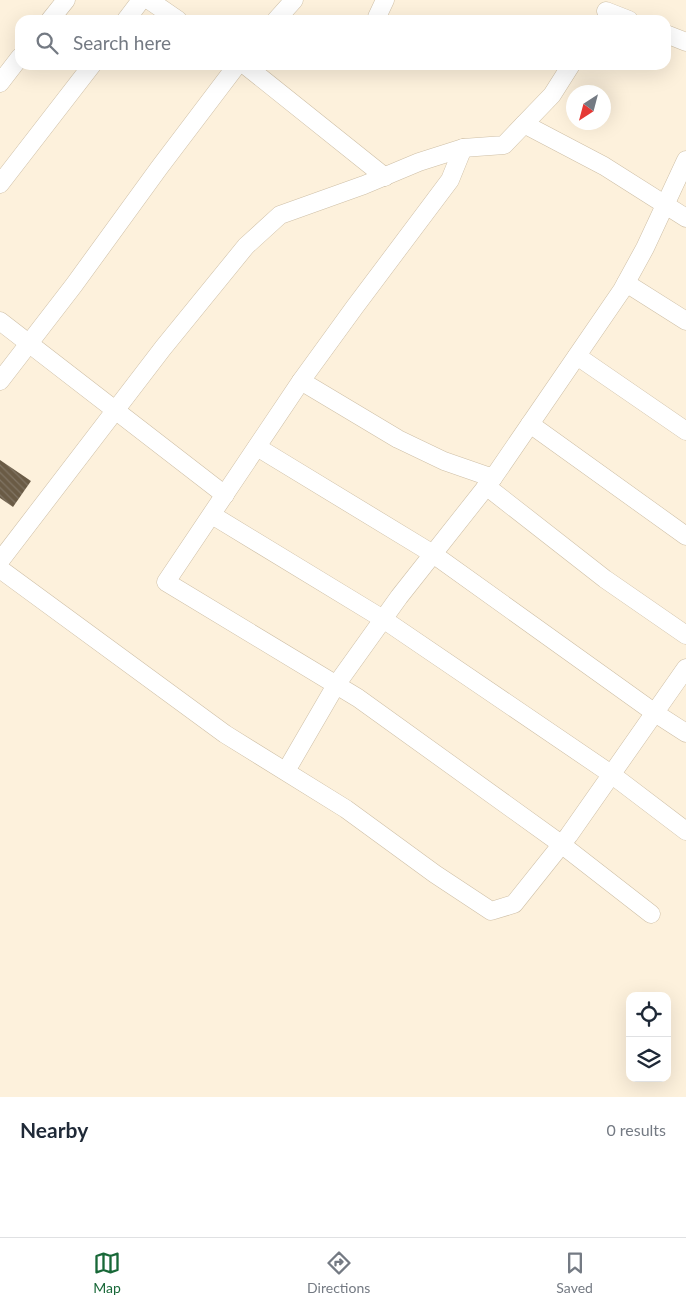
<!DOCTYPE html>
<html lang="en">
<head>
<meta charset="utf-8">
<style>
	:root { --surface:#fff; --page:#f2f2f3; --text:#1f2937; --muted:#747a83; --line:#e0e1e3; --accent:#186838 }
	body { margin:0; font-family:Lato,sans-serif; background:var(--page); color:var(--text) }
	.controls { position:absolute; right:15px; bottom:15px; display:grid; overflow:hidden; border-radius:10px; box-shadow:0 5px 20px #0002 }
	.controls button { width:45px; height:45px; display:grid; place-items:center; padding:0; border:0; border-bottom:1px solid var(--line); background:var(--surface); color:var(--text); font:25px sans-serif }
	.compass { position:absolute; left:566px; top:85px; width:45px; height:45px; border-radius:50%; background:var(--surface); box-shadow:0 5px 20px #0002; rotate:216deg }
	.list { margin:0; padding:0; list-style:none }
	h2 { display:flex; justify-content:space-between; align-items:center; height:65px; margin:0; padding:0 20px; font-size:21px }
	h2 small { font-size:16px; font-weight:400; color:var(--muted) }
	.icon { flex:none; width:28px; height:28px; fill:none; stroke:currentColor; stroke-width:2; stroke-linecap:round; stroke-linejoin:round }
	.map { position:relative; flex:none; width:686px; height:1097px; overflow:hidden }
	.search { position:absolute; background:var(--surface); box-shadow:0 5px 20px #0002; left:15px; right:15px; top:15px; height:55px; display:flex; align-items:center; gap:12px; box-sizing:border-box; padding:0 18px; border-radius:15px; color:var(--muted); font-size:19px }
	.sheet { height:140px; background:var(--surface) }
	nav { display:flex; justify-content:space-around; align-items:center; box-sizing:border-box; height:70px; border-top:1px solid var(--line); background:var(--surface); font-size:14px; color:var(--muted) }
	nav a { display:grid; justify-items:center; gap:2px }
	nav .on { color:var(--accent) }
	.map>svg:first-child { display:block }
</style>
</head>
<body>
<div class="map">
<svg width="686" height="1097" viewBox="0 0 686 1097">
	<defs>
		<pattern id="building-back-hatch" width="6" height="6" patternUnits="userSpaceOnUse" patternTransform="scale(1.25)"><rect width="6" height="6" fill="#6a5b45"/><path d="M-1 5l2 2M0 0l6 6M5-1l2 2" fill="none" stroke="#807463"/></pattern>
	</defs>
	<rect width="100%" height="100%" fill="#fdf1dc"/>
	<!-- building -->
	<polygon fill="url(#building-back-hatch)" points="0,460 31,481 13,507 0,498"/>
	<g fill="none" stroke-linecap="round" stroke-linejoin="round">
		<!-- minor casing -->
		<g stroke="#cebfa6" stroke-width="19">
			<g id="minor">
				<polyline points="149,0 178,20"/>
				<polyline points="606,11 629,20"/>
				<polyline points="377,17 385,0"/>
				<polyline points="50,20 66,0"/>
				<polyline points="126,20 141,0"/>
				<polyline points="276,20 294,0"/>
				<polyline points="666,34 686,42"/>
				<polyline points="245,65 385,177"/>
				<polyline points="0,83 20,57"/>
				<polyline points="524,124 604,166 686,218"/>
				<polyline points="463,148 450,180 354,308 301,381 166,582 358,698 561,844 651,914"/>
				<polyline points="0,184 92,65"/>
				<polyline points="626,283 686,321"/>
				<polyline points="0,321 225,495"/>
				<polyline points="577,356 686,431"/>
				<polyline points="0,381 74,285 159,168 237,65"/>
				<polyline points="301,381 398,439 444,461 493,478 622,290 645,248 686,160"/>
				<polyline points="530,424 686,536"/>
				<polyline points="257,447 433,554 655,713 686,733"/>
				<polyline points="486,486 605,579 686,635"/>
				<polyline points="212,515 383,619 611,774 686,831"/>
				<polyline points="0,561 163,348 246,246 280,215 364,185 419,162 463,148 504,145 552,95 571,65"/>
				<polyline points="0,569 225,734 346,809 435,874 491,911 514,904 569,835 686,668"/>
				<polyline points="286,771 336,685 399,597 493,478"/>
			</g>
		</g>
		<!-- minor -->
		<use href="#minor" stroke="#fff" stroke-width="18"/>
	</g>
</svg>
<div class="controls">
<button><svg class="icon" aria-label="locate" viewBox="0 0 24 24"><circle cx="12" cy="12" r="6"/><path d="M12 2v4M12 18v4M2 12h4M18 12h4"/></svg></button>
<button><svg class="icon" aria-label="layers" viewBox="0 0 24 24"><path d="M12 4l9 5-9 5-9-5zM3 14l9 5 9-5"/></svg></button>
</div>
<svg class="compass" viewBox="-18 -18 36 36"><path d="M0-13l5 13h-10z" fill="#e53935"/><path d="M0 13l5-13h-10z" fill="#747a83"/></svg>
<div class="search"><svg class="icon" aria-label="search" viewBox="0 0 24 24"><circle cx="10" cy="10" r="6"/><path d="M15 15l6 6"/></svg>Search here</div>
</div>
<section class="sheet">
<h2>Nearby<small>0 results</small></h2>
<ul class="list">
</ul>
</section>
<nav>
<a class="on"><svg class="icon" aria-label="map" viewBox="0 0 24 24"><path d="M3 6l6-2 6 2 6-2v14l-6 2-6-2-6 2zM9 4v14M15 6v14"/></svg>Map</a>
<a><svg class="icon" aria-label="directions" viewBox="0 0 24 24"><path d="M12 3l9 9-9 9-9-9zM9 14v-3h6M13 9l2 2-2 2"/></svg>Directions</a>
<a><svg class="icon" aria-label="saved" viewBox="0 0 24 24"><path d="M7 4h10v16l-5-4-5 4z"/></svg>Saved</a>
</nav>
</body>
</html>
